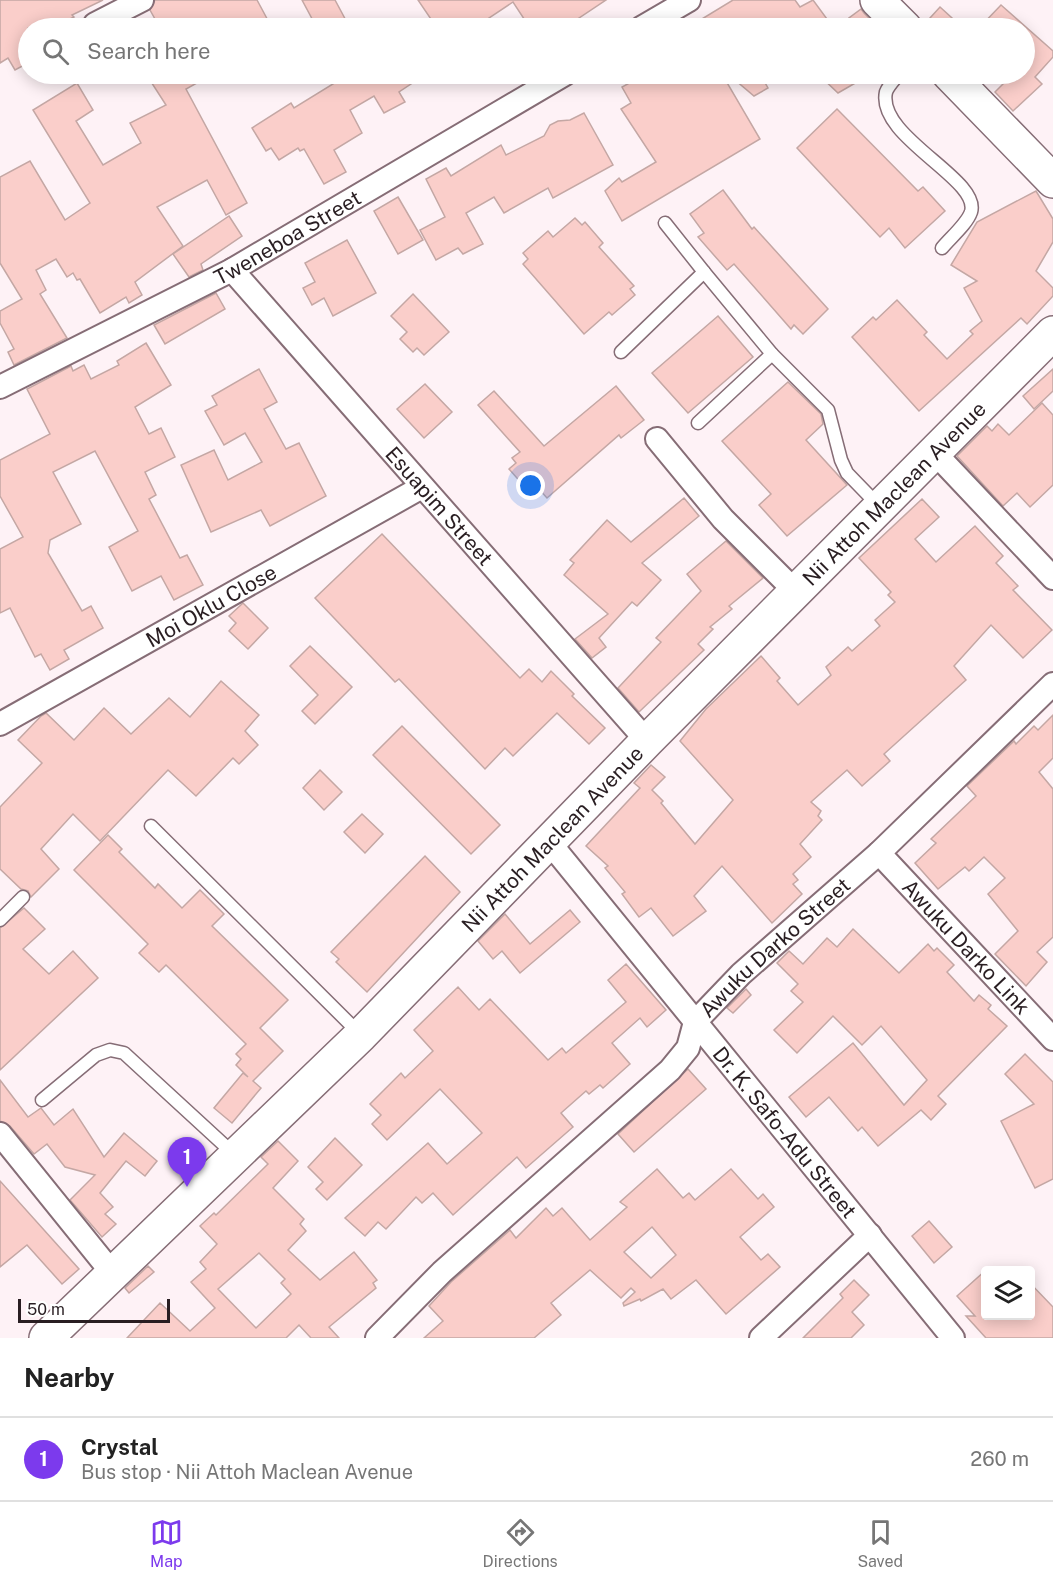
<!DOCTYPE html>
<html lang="en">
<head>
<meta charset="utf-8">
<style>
	:root { --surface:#fff; --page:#f6f6f6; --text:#222; --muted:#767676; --line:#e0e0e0; --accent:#7c3aed }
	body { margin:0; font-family:"Public Sans",sans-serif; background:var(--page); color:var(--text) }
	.controls { position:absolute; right:18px; bottom:18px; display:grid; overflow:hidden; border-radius:6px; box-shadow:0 3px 15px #0003 }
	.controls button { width:54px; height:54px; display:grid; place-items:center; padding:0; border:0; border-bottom:2px solid var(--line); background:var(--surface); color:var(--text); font:30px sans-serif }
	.scale { position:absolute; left:18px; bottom:15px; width:152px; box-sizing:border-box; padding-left:6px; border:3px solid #291e22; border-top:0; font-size:16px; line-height:21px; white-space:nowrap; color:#291e22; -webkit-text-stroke:4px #fff; paint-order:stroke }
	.you { position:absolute; left:531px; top:486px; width:21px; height:21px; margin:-15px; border:4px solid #fff; border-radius:50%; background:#1a73e8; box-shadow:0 0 0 9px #1a73e833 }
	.badge { display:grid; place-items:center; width:39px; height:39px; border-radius:50%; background:var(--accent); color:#fff; font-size:20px; font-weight:700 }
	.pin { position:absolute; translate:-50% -50px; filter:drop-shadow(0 2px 3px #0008) }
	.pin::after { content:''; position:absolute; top:32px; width:21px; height:18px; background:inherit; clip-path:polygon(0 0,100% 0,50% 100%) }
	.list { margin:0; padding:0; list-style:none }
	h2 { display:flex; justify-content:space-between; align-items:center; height:78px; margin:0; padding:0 24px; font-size:26px }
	h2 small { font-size:20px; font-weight:400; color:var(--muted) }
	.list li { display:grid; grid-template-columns:39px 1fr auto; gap:18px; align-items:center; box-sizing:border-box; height:84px; padding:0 24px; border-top:2px solid var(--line) }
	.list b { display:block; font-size:22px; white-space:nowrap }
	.list p { margin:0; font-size:20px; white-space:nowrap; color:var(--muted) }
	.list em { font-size:20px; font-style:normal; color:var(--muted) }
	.icon { flex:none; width:33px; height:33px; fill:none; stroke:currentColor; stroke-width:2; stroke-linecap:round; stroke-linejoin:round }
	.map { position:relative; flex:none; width:1053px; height:1338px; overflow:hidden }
	.search { position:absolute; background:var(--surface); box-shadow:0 3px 15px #0003; left:18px; right:18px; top:18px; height:66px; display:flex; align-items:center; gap:15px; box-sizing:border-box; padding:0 21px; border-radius:33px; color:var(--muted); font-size:22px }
	.sheet { height:162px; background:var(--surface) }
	nav { display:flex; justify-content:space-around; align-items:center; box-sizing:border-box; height:84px; border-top:2px solid var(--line); background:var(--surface); font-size:16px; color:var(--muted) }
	nav a { display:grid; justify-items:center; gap:3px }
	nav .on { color:var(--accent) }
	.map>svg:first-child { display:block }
</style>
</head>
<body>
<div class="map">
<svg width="1053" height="1338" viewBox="0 0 1053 1338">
	<rect width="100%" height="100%" fill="#fef2f6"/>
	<!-- building -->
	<g fill="#faceca" stroke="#c4a7a4" stroke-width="1.5" fill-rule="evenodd">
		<polygon points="0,0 103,0 72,15 74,17 52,28 28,28 28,63 15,70 8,58 0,63"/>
		<polygon points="155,0 257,0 272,28 160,28 150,10"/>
		<polygon points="302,0 335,0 350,28 317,28"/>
		<polygon points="418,0 606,0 564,28 530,28 513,2 474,28 437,28"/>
		<polygon points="733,0 795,0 800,7 813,0 827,19 813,28 687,28"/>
		<polygon points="1001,5 1053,51 1053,57 1035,77 1042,84 1013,111 995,92 1013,74 1024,74 1024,28 979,28"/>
		<polygon points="940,7 963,28 941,28 930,18"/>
		<polygon points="861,9 864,13 879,28 857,28 849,18"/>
		<polygon points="146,74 213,74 186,89 247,203 226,215 207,180 157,207 183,246 135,282 142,295 129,303 126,297 100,313 80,279 77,280 73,273 67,277 56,259 36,270 46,290 40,294 67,338 14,365 8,352 14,349 0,323 0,311 22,299 0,263 0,177 30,161 65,220 90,203 33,110 77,83 93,110 76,121 103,165 141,143 130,123 166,105"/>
		<polygon points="349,74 426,74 399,92 405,102 384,113 374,96 350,110 362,133 334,150 346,172 324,184 304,149 300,151 298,148 279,160 271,148 266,151 252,128 291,103 294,108"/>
		<polygon points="664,74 722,74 760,139 622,221 605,191 619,178 622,182 656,162 621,109 631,103 622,87 642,76 644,81 652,76 654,79"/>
		<polygon points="728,74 760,74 768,88 754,96"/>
		<polygon points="818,74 871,74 838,93"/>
		<polygon points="837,109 918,191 923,187 945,211 905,248 889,228 880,237 797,148"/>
		<polygon points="584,113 613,165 553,198 548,188 504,213 494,197 466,213 483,244 463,254 458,248 436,260 420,230 445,217 426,179 446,168 451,176 501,145 506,155 544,136 550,125 558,121 570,120"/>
		<polygon points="723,190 752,229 754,227 828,309 803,334 794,325 791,329 734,264 727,270 698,237 704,233 690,214"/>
		<polygon points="1036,191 1053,219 1053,242 1036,271 1053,288 1053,296 1027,324 1021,318 919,411 852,337 873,317 876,320 897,300 927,332 924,335 947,359 973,334 970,331 982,321 964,288 977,281 951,265 977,222"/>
		<polygon points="398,197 423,240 398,254 374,211"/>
		<polygon points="229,216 242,236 201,264 203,270 189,277 173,254"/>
		<polygon points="575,218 582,225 585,222 603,243 599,247 634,286 630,289 635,295 612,315 609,312 584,334 523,264 528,259 523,253 548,231 553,237"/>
		<polygon points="347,240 376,293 333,316 324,298 312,305 303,288 315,282 305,263"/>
		<polygon points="216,293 225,309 165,344 154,325"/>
		<polygon points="413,294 449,332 424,355 417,348 413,352 400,339 407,332 391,316"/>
		<polygon points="718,316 753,357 688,413 652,373"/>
		<polygon points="146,343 171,385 135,407 149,434 161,428 175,457 145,472 156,495 149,499 180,558 187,555 203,585 174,600 161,576 132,591 109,547 138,531 95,451 53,472 81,524 50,540 48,553 82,611 91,606 103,628 64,650 69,659 50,670 41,654 35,657 10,608 0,613 0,549 23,537 0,496 0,460 50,434 27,389 71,366 73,371 84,365 91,379 119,365 117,361"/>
		<polygon points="259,369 277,402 264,409 286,449 299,443 326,496 270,526 261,510 211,532 181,465 214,450 228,480 262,462 245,433 224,445 205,411 217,405 212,396"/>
		<polygon points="1053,369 1053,391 1034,409 1023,396"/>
		<polygon points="788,382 821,414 823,424 806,440 847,485 787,536 759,505 771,494 722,441"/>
		<polygon points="425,384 452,412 424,438 397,409"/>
		<polygon points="616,386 644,420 621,438 619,435 547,498 538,488 531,494 509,469 516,463 512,458 520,452 478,405 494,391 544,446"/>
		<polygon points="1042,403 1053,415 1053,485 1030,507 1017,493 1003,506 957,456 987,426 992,431 998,424 1009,435"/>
		<polygon points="684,498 699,516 642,563 661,580 637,606 632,602 599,638 606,647 592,658 575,639 608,614 564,575 574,563 570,560 607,520 631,542"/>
		<polygon points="922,499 939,517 915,539 936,562 975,526 1003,556 996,563 1018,586 1013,590 1052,630 1023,658 991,625 954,666 966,680 884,754 890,761 862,786 847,770 811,802 821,811 818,816 822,820 800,844 811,857 793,874 798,880 793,884 802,894 772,923 722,866 694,896 706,911 673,936 651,908 639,917 622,894 625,892 605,868 608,866 586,846 640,788 634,783 651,765 665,777 652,790 663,801 661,803 695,844 733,800 680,741 706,709 761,656 780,678 777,681 798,705 831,675 826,667 848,647 852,651 880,626 875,620 895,602 888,595 891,592 859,558"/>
		<polygon points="382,534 520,678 529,669 542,682 551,671 574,694 572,696 605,728 589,744 557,713 513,756 505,748 485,769 399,679 395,682 315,598"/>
		<polygon points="726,541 763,578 729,606 732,609 710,627 713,629 698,644 704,650 639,712 618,688 661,642 656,638 701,591 687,574"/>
		<polygon points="243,603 268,628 248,649 229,631 236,623 229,616"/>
		<polygon points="310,646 352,687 315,724 302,711 318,695 290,666"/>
		<polygon points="221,681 259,715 245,731 258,745 239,764 233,758 196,796 168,770 100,841 73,814 41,849 59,869 31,897 28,891 21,889 0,869 0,807 42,763 18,740 41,716 46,713 74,740 104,708 131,734 169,698 190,717"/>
		<polygon points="1053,715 1053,758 1039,772 1053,789 1053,937 1037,952 1047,962 1026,986 995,954 1018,931 988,894 1005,878 984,857 969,871 965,867 938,889 915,863 936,843 931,839 976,796 967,786 1014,741 1016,744 1034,726 1038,730"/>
		<polygon points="402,726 500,825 471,854 373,755"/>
		<polygon points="320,770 342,792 324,810 303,788"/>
		<polygon points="362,814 383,834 365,853 344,832"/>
		<polygon points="108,835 122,849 119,852 155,888 158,884 182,908 200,890 224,914 212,926 288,1000 260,1028 283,1051 253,1081 261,1088 232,1123 214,1108 243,1073 248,1077 236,1065 241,1059 236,1054 246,1044 166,965 159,972 139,953 148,944 74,870"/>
		<polygon points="425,856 460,892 367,992 336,962 339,959 331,952"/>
		<polygon points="24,908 45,929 23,949 49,974 73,951 98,978 0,1070 0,928"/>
		<polygon points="570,910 580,922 520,973 502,951 493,959 478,941 505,914 530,944"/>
		<polygon points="853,929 899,973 928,944 934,951 937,948 954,965 947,972 974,1001 979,995 991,1005 988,1009 1007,1026 938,1096 946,1104 931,1120 921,1110 878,1146 862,1127 858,1131 829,1097 806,1117 789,1097 853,1043 904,1105 927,1080 881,1026 862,1045 833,1016 797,1053 774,1030 803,1002 791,991 798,984 777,963 789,951 803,964 827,938 837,947"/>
		<polygon points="626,964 666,1010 647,1027 640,1018 612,1043 630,1064 603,1088 600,1085 589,1094 586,1091 561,1113 573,1127 526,1168 517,1157 453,1215 433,1193 422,1203 416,1197 386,1229 378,1222 365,1236 345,1218 428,1143 447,1164 482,1133 440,1089 387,1140 372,1124 381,1115 370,1104 401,1073 405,1078 433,1051 414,1030 458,987 479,1010 490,999 548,1060 562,1048 566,1053 626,1002 608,980"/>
		<polygon points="746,989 751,995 733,1013 727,1008"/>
		<polygon points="1025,1054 1053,1082 1053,1179 1035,1188 1001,1121 1034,1104 1005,1074"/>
		<polygon points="688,1069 706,1089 634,1152 618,1134"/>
		<polygon points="0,1080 28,1117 41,1108 54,1125 73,1109 104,1157 124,1133 157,1161 145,1176 126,1161 100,1193 113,1207 105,1214 116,1224 102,1237 70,1200 95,1175 65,1167 47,1144 34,1154 10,1126 0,1121"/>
		<polygon points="335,1138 362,1165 327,1200 316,1189 323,1182 308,1167"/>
		<path d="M278 1141 298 1161 273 1188 304 1219 300 1224 306 1231 288 1250 320 1280 354 1252 377 1280 373 1283 376 1288 329 1327 339 1338H311L299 1325 286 1338H127L160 1303 190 1331 215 1308 191 1282 206 1269 200 1262 217 1244 200 1226 214 1213 216 1215 268 1164 261 1157ZM259 1253 285 1279 281 1283 291 1294 256 1328 218 1289Z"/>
		<path d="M657 1169 683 1198 689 1193 695 1200 731 1169 758 1199 763 1194 774 1207 740 1237 761 1260 768 1254 780 1267 726 1314 696 1280 671 1299 663 1289 641 1301 640 1299 624 1306 623 1303 635 1292 631 1288 621 1298 590 1270 551 1303 561 1315 534 1338H424L443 1321 429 1306 451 1282 510 1230 516 1238 546 1208 553 1216 562 1208 590 1240 627 1207 620 1202ZM652 1227 676 1255 651 1278 624 1252Z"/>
		<polygon points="0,1181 79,1269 62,1284 27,1245 0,1267"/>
		<polygon points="929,1221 952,1247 934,1263 912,1236"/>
		<polygon points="148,1266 154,1272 129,1293 125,1288"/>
		<polygon points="986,1270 986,1316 1030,1316 1030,1283 1053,1307 1053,1338 986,1338 966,1316 975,1316 957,1296"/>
		<polygon points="854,1280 869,1295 852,1312 864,1325 851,1338 803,1338 843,1298 840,1294"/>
	</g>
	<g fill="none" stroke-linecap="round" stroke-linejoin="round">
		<!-- lane casing -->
		<g stroke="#866d76" stroke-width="15">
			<g id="lane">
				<path d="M899 74C895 79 888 86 886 92 876 137 981 179 971 212 967 224 950 238 942 248"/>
				<polyline points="665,223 704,272"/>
				<polyline points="621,352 704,272 772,354 828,410 841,460 847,473 878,505"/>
				<polyline points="698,423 772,354"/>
				<polyline points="151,826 360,1034"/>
				<polyline points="0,920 23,897"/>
				<polyline points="42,1100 96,1055 110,1050 124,1053 235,1155"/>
			</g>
		</g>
		<!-- street casing -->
		<g stroke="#866d76" stroke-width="26">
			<g id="street">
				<polyline points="95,24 142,0"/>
				<polyline points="641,28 689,0"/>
				<path id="s1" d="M232 270 647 741"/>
				<path id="s2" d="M0 387 232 270 565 74"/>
				<polyline points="657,439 723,519 796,592"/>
				<polyline points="934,452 1053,578"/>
				<path id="s3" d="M0 724 422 487"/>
				<path id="s4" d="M549 842 953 1338"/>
				<path id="s5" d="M879 853 1053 1039"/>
				<polyline points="0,1134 113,1274"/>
				<path id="s6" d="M377 1338 442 1272 670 1070 688 1048 695 1022 741 974 879 853 1053 684"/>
				<polyline points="761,1338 870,1235"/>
			</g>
		</g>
		<!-- secondary casing -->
		<g stroke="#866d76" stroke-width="36">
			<g id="secondary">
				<polyline points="877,0 905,28"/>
				<polyline points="949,74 1053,181"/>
				<path id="s7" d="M46 1338 361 1035 647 741 1053 333"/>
			</g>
		</g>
		<!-- lane -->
		<use href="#lane" stroke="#fff" stroke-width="12"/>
		<!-- street -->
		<use href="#street" stroke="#fff" stroke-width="22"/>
		<!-- secondary -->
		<use href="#secondary" stroke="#fff" stroke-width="33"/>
	</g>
	<g text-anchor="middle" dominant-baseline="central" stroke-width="4.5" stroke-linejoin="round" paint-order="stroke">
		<!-- street labels -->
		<g font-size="21" fill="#291e22" stroke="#fff">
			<text stroke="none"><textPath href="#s2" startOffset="324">Tweneboa Street</textPath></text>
			<text stroke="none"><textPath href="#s7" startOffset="1197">Nii Attoh Maclean Avenue</textPath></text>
			<text stroke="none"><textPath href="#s1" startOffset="314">Esuapim Street</textPath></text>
			<text stroke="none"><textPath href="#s3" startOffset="242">Moi Oklu Close</textPath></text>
			<text stroke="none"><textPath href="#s7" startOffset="711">Nii Attoh Maclean Avenue</textPath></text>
			<text stroke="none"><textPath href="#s5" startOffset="128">Awuku Darko Link</textPath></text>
			<text stroke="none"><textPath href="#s6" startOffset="562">Awuku Darko Street</textPath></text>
			<text stroke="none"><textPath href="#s4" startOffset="374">Dr. K. Safo-Adu Street</textPath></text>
		</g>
	</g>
</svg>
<div class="controls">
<button><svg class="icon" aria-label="layers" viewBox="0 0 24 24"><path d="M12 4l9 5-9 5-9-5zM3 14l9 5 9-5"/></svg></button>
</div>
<div class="scale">50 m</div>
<div class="you"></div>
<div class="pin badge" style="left:187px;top:1187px">1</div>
<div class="search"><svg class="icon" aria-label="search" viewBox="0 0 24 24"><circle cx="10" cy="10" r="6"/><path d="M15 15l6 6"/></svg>Search here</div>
</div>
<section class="sheet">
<h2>Nearby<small></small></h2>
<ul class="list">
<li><span class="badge">1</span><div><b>Crystal</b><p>Bus stop · Nii Attoh Maclean Avenue</p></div><em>260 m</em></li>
</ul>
</section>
<nav>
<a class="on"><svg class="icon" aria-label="map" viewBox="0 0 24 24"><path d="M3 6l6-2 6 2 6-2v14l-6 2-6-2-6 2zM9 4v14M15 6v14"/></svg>Map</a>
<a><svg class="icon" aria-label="directions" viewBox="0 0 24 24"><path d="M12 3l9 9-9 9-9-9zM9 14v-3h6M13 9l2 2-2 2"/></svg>Directions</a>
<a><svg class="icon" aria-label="saved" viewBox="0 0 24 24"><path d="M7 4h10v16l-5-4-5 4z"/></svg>Saved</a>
</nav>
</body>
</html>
